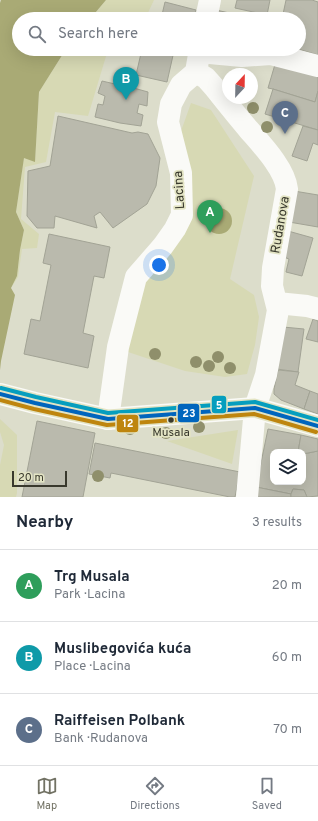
<!DOCTYPE html>
<html lang="en">
<head>
<meta charset="utf-8">
<style>
	:root { --surface:#fff; --page:#f2f2f3; --text:#1f2937; --muted:#747a83; --line:#e0e1e3; --accent:#727264 }
	body { margin:0; font-family:Overpass,sans-serif; background:var(--page); color:var(--text) }
	.controls { position:absolute; right:12px; bottom:12px; display:grid; overflow:hidden; border-radius:8px; box-shadow:0 4px 16px #0002 }
	.controls button { width:36px; height:36px; display:grid; place-items:center; padding:0; border:0; border-bottom:1px solid var(--line); background:var(--surface); color:var(--text); font:20px sans-serif }
	.compass { position:absolute; left:222px; top:68px; width:36px; height:36px; border-radius:50%; background:var(--surface); box-shadow:0 4px 16px #0002; rotate:22deg }
	.scale { position:absolute; left:12px; bottom:10px; width:55px; box-sizing:border-box; padding-left:4px; border:2px solid #39392d; border-top:0; font-size:11px; line-height:14px; white-space:nowrap; color:#39392d; -webkit-text-stroke:3px #e3e4c4; paint-order:stroke }
	.you { position:absolute; left:159px; top:265px; width:14px; height:14px; margin:-10px; border:3px solid #fff; border-radius:50%; background:#1a73e8; box-shadow:0 0 0 6px #1a73e833 }
	.badge { display:grid; place-items:center; width:26px; height:26px; border-radius:50%; background:var(--accent); color:#fff; font-size:13px; font-weight:700 }
	.pin { position:absolute; translate:-50% -33px; filter:drop-shadow(0 1px 2px #0008) }
	.pin::after { content:''; position:absolute; top:21px; width:14px; height:12px; background:inherit; clip-path:polygon(0 0,100% 0,50% 100%) }
	.list { margin:0; padding:0; list-style:none }
	h2 { display:flex; justify-content:space-between; align-items:center; height:52px; margin:0; padding:0 16px; font-size:17px }
	h2 small { font-size:13px; font-weight:400; color:var(--muted) }
	.list li { display:grid; grid-template-columns:26px 1fr auto; gap:12px; align-items:center; box-sizing:border-box; height:72px; padding:0 16px; border-top:1px solid var(--line) }
	.list b { display:block; font-size:15px; white-space:nowrap }
	.list p { margin:0; font-size:13px; white-space:nowrap; color:var(--muted) }
	.list em { font-size:13px; font-style:normal; color:var(--muted) }
	.icon { flex:none; width:22px; height:22px; fill:none; stroke:currentColor; stroke-width:2; stroke-linecap:round; stroke-linejoin:round }
	.map { position:relative; flex:none; width:318px; height:497px; overflow:hidden }
	.search { position:absolute; background:var(--surface); box-shadow:0 4px 16px #0002; left:12px; right:12px; top:12px; height:44px; display:flex; align-items:center; gap:10px; box-sizing:border-box; padding:0 14px; border-radius:22px; color:var(--muted); font-size:15px }
	.sheet { height:268px; background:var(--surface) }
	nav { display:flex; justify-content:space-around; align-items:center; box-sizing:border-box; height:56px; border-top:1px solid var(--line); background:var(--surface); font-size:11px; color:var(--muted) }
	nav a { display:grid; justify-items:center; gap:2px }
	nav .on { color:var(--accent) }
	.map>svg:first-child { display:block }
</style>
</head>
<body>
<div class="map">
<svg width="318" height="497" viewBox="0 0 318 497">
	<rect width="100%" height="100%" fill="#dcddcb"/>
	<!-- green -->
	<g fill="#d7d9b4">
		<polygon points="106,0 154,0 145,19 90,19"/>
		<polygon points="66,49 125,49 107,53 88,116 55,112 46,162 25,167 21,219 39,234 37,248 22,249 18,277 11,288 17,276 20,250 24,230 16,212 24,157 35,161 39,92"/>
		<polygon points="191,103 211,110 254,176 230,279 254,295 259,317 255,345 247,374 225,377 185,371 128,352 123,347 138,288 169,248 175,148"/>
		<polygon points="0,419 17,435 17,493 16,497 0,497 0,465 4,445 0,432"/>
		<polygon points="238,430 232,464 167,441"/>
	</g>
	<!-- water -->
	<g fill="#a9aa75">
		<polygon points="1,0 106,0 90,19 19,19 19,49 66,49 39,92 35,162 24,158 16,212 24,230 20,250 17,276 11,288 15,295 1,361 0,370 0,3"/>
		<circle cx="219" cy="221" r="13"/>
	</g>
	<!-- building -->
	<g fill="#babaad" stroke="#a2a395">
		<polygon points="237,0 270,0 267,15 235,8"/>
		<polygon points="286,0 312,0 318,2 318,55 298,49 299,19 282,19"/>
		<polygon points="165,2 196,10 194,19 161,19"/>
		<polygon points="216,10 247,17 247,19 214,19"/>
		<polygon points="142,49 165,49 174,51 167,82 136,75"/>
		<polygon points="276,61 318,74 318,91 315,102 273,89 268,88"/>
		<polygon points="119,75 132,79 130,87 148,92 147,106 139,104 137,113 143,115 141,126 120,123 95,117 98,104 103,105 105,96 98,93 102,81 115,84"/>
		<polygon points="273,89 315,102 318,91 318,130 265,114"/>
		<polygon points="58,116 132,133 138,132 148,134 160,158 156,186 147,204 113,228 100,212 94,216 97,228 55,216 54,228 37,228 27,216 28,171 50,166"/>
		<polygon points="303,126 318,130 318,145 313,143 307,161 292,156"/>
		<polygon points="294,191 318,195 318,227 289,222"/>
		<polygon points="288,231 313,238 302,276 286,272 289,259 281,256"/>
		<polygon points="49,234 110,247 104,278 94,276 83,333 94,336 88,368 24,354 31,319 40,321 51,265 43,263"/>
		<polygon points="313,319 318,321 318,342 306,339"/>
		<polygon points="283,327 304,329 298,372 277,369"/>
		<polygon points="278,370 299,372 295,385 310,391 304,409 281,400 274,394 274,389"/>
		<polygon points="310,391 318,394 318,414 304,409"/>
		<polygon points="37,421 95,433 83,497 22,497"/>
		<polygon points="268,429 301,435 298,452 273,452 273,482 303,482 303,454 318,451 318,496 307,497 304,490 293,489 291,494 256,487"/>
		<polygon points="301,435 318,439 318,451 303,454 303,452 298,452"/>
		<polygon points="95,443 240,472 235,497 230,497 111,473 110,478 89,474"/>
		<polygon points="256,487 291,494 291,497 255,497"/>
		<polygon points="293,489 304,490 307,497 291,497 291,494"/>
	</g>
	<g fill="none" stroke-linecap="round" stroke-linejoin="round">
		<!-- minor -->
		<g stroke="#fafaf7" stroke-width="22">
			<polyline points="206,19 210,0"/>
			<polyline points="199,52 242,56 271,54 318,66"/>
			<path d="M196 72 206 78 214 87C226 102 237 116 249 130 262 145 285 169 287 189L273 268 272 286 278 310 266 375 255 408 247 497"/>
			<polyline points="277,303 307,306 318,309"/>
			<polyline points="0,394 35,403 108,419 255,408 318,426"/>
			<polyline points="108,419 118,347 136,277 163,246 175,229 182,215 181,173 168,122 171,104 181,85 196,72 200,49"/>
		</g>
		<!-- bus-1 casing -->
		<g stroke="#e3e4c4" stroke-width="7">
			<polyline id="bus-1" points="0,394 35,403 108,419 255,408 318,426"/>
		</g>
		<!-- bus-2 casing -->
		<g stroke="#e3e4c4" stroke-width="7">
			<polyline id="bus-2" points="0,400 34,409 107,425 254,414 316,432"/>
		</g>
		<!-- bus-3 casing -->
		<g stroke="#e3e4c4" stroke-width="7">
			<polyline id="bus-3" points="1,388 36,397 108,413 255,402 318,420"/>
		</g>
		<!-- bus-1 -->
		<use href="#bus-1" stroke="#0065bd" stroke-width="4"/>
		<!-- bus-2 -->
		<use href="#bus-2" stroke="#be850e" stroke-width="4"/>
		<!-- bus-3 -->
		<use href="#bus-3" stroke="#069ebe" stroke-width="4"/>
	</g>
	<!-- trees -->
	<g fill="#8f8f6b">
		<circle cx="253" cy="108" r="6"/>
		<circle cx="267" cy="127" r="6"/>
		<circle cx="155" cy="354" r="6"/>
		<circle cx="218" cy="357" r="6"/>
		<circle cx="196" cy="362" r="6"/>
		<circle cx="209" cy="366" r="6"/>
		<circle cx="230" cy="368" r="6"/>
		<circle cx="199" cy="427" r="6"/>
		<circle cx="130" cy="429" r="6"/>
		<circle cx="166" cy="433" r="6"/>
		<circle cx="98" cy="476" r="6"/>
	</g>
	<!-- markers -->
	<circle fill="#39392d" stroke="#e3e4c4" stroke-width="1.5" cx="171" cy="420" r="3.5"/>
	<g text-anchor="middle" dominant-baseline="central" stroke-width="3.5" stroke-linejoin="round" paint-order="stroke">
		<!-- bus labels -->
		<g font-size="12" fill="#39392d" stroke="#e3e4c4">
			<text x="171" y="433">Musala</text>
		</g>
		<!-- street labels -->
		<g font-size="13" fill="#39392d" stroke="#e3e4c4">
			<text transform="translate(180 190) rotate(-94)">Lacina</text>
			<text transform="translate(281 225) rotate(-80)">Rudanova</text>
		</g>
	</g>
	<g stroke="#e3e4c4" stroke-width="1.5">
		<rect x="211" y="395" width="16" height="19" rx="4" fill="#069ebe"/>
		<rect x="177" y="403" width="23" height="20" rx="4" fill="#0065bd"/>
		<rect x="116" y="414" width="23" height="19" rx="4" fill="#be850e"/>
	</g>
	<g font-size="11" text-anchor="middle" font-weight="bold" fill="#fff">
		<text x="219" y="409">5</text>
		<text x="189" y="417">23</text>
		<text x="128" y="427">12</text>
	</g>
</svg>
<div class="controls">
<button><svg class="icon" aria-label="layers" viewBox="0 0 24 24"><path d="M12 4l9 5-9 5-9-5zM3 14l9 5 9-5"/></svg></button>
</div>
<svg class="compass" viewBox="-18 -18 36 36"><path d="M0-13l5 13h-10z" fill="#e53935"/><path d="M0 13l5-13h-10z" fill="#747a83"/></svg>
<div class="scale">20 m</div>
<div class="you"></div>
<div class="pin badge" style="left:210px;top:233px;background:#2e9e5b">A</div>
<div class="pin badge" style="left:126px;top:100px;background:#0f9aa8">B</div>
<div class="pin badge" style="left:285px;top:134px;background:#5c6f8a">C</div>
<div class="search"><svg class="icon" aria-label="search" viewBox="0 0 24 24"><circle cx="10" cy="10" r="6"/><path d="M15 15l6 6"/></svg>Search here</div>
</div>
<section class="sheet">
<h2>Nearby<small>3 results</small></h2>
<ul class="list">
<li><span class="badge" style="background:#2e9e5b">A</span><div><b>Trg Musala</b><p>Park · Lacina</p></div><em>20 m</em></li>
<li><span class="badge" style="background:#0f9aa8">B</span><div><b>Muslibegovića kuća</b><p>Place · Lacina</p></div><em>60 m</em></li>
<li><span class="badge" style="background:#5c6f8a">C</span><div><b>Raiffeisen Polbank</b><p>Bank · Rudanova</p></div><em>70 m</em></li>
</ul>
</section>
<nav>
<a class="on"><svg class="icon" aria-label="map" viewBox="0 0 24 24"><path d="M3 6l6-2 6 2 6-2v14l-6 2-6-2-6 2zM9 4v14M15 6v14"/></svg>Map</a>
<a><svg class="icon" aria-label="directions" viewBox="0 0 24 24"><path d="M12 3l9 9-9 9-9-9zM9 14v-3h6M13 9l2 2-2 2"/></svg>Directions</a>
<a><svg class="icon" aria-label="saved" viewBox="0 0 24 24"><path d="M7 4h10v16l-5-4-5 4z"/></svg>Saved</a>
</nav>
</body>
</html>
